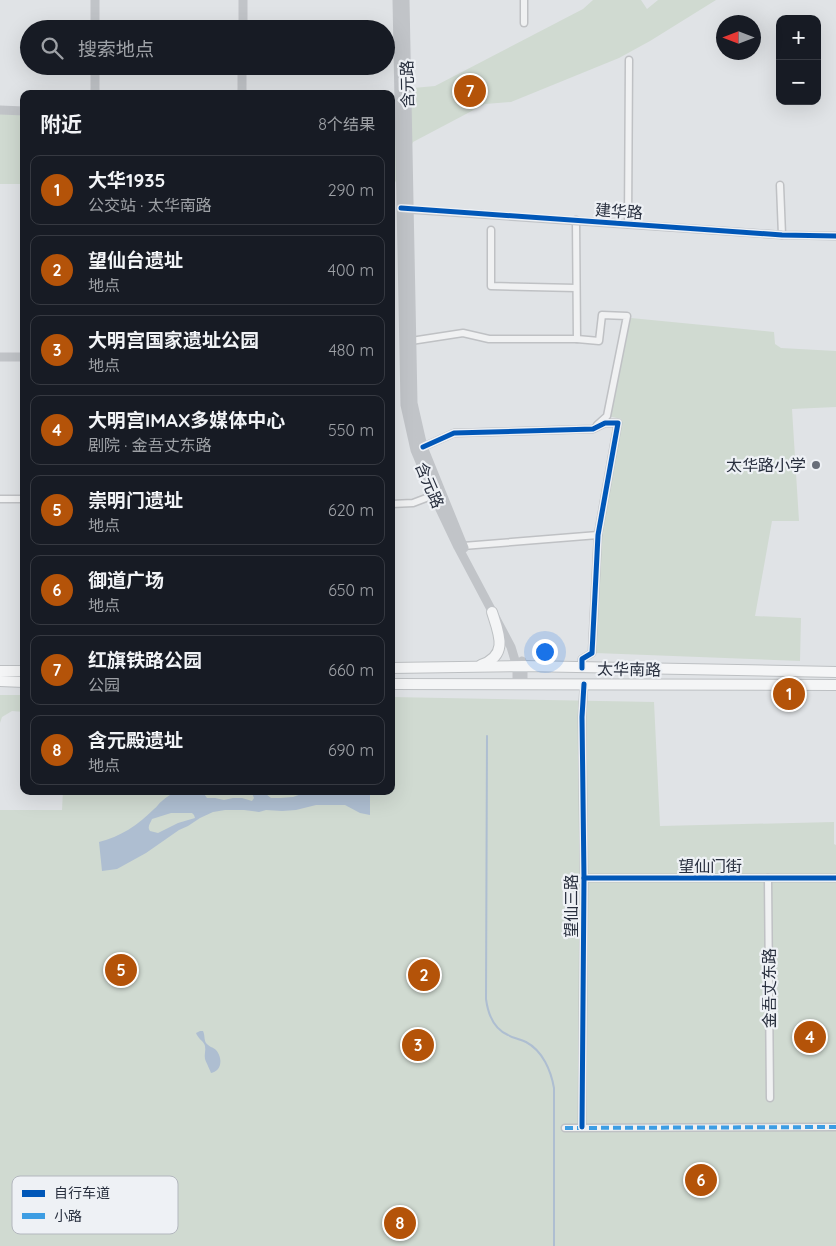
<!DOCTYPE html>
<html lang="zh">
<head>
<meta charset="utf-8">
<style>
	:root { --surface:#171b24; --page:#242831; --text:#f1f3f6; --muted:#9ea1a6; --line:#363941; --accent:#b45309 }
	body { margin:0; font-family:Quicksand,"Noto Sans SC",sans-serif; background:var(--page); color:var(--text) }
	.controls { position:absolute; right:15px; top:15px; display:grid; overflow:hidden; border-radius:10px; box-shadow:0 5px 20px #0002 }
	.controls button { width:45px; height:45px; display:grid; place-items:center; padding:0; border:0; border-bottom:1px solid var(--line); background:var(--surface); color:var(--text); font:25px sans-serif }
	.compass { position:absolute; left:716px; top:15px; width:45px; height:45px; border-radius:50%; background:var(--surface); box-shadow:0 5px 20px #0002; rotate:270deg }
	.you { position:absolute; left:544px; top:651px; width:18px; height:18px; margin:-12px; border:4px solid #fff; border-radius:50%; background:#1a73e8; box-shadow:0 0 0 8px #1a73e833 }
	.badge { display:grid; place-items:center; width:32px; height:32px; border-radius:50%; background:var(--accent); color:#fff; font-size:16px; font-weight:700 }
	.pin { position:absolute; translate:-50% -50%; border:2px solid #fff; box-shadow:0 1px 5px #0006 }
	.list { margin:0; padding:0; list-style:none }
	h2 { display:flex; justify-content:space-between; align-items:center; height:65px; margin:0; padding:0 20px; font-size:21px }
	h2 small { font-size:16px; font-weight:400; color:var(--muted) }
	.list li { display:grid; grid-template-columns:32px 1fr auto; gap:15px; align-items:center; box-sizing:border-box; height:70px; margin:0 10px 10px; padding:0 10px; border:1px solid var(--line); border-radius:10px }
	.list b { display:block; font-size:19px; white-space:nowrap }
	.list p { margin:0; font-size:16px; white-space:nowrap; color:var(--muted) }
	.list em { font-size:16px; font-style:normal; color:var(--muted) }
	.icon { flex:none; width:28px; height:28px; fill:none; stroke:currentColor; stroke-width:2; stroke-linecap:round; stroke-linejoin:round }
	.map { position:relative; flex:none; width:836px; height:1246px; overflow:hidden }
	.search { position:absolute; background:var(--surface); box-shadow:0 5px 20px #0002; left:20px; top:20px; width:375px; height:55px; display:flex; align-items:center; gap:12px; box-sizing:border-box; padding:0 18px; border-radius:28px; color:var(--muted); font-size:19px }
	.panel { position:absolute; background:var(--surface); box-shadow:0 5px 20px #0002; left:20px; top:90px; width:375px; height:705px; border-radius:10px }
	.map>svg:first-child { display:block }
</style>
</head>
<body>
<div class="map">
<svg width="836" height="1246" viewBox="0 0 836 1246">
	<rect width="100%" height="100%" fill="#e0e3e6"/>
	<!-- green -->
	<g fill="#d0dad1">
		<polygon points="593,0 641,0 647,9 658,0 716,0 650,41 619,58 511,102 485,104 413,142 394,185 391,185 391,97 413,88 435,86 583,9"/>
		<polygon points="0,112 24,113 24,184 0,184"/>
		<polygon points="631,318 774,332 775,344 781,348 836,351 836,407 792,409 799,521 772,521 755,616 801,618 800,661 595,653 601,537 621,419 608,416 626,325"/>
		<polygon points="0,695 24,695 24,712 12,711 2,717 0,723"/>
		<polygon points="391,697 654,702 660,826 834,822 834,844 836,845 836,1246 0,1246 0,810 62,810 63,791 391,791"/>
	</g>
	<!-- water -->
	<g fill="#aebed1" fill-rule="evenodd">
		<path d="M175 791H202L207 798H215L224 800 233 798H242L252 801 254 798 251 791H262L271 798H280L293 797 307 792 355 794 370 791V815L360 813 345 805H316L296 810 282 811 266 810 259 812 244 810H225L213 812 200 818 188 826 179 830 146 853 117 869 102 871 99 842C120 837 138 825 154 809 157 807 159 803 162 801 166 797 171 795 175 791ZM171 813H192L194 815 195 818 178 823 158 833 150 831C147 827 150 824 152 819Z"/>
		<path d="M200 1031H203C205 1035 204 1040 206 1043 209 1047 213 1047 216 1050 223 1058 222 1071 211 1073 211 1072 205 1060 205 1059 204 1055 206 1050 205 1046 204 1041 198 1039 196 1033Z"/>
	</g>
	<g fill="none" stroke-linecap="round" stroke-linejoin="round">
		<!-- stream -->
		<path stroke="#aebed1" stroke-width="2" d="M487 736 486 999C488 1014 494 1029 508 1035 513 1038 520 1039 526 1042 543 1051 551 1071 554 1088V1246"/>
		<!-- street casing -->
		<g stroke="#bfc1c4" stroke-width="9">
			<g id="street">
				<polyline points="524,0 524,23"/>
				<polyline points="780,185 782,235"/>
				<polyline points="576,220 577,339"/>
				<polyline points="628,224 629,60"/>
				<polyline points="491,230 491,286 576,288"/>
				<polyline points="411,341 463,333 489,339 577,339 599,341 602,315 627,316 607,416 597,425"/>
				<polyline points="423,447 454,433 593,429 605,423 618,423 598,535 592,653 582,659 582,668"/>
				<polyline points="0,499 24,499"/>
				<polyline points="391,504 413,503 434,495"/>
				<polyline points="463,546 598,535"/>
				<polyline points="584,878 836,878"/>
				<polyline points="768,878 770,1098"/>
				<polyline points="582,1127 584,878 582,717 584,684"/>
				<polyline points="565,1128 836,1127"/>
			</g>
		</g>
		<!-- primary casing -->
		<g stroke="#bdc0c3" stroke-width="12">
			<g id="primary">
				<path d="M481 665C509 655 499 634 492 612"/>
				<polyline points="391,668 523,666 836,672"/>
				<polyline points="0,671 24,671"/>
				<polyline points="0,681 24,682"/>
				<polyline points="391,684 836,685"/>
			</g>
		</g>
		<!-- street -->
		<use href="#street" stroke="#f0f1f2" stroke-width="6"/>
		<!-- secondary -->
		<g stroke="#c1c4c8" stroke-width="9">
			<polyline points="397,0 405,405 415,450 438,505 458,547 511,647 517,667 517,684"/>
			<polyline points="405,0 413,403 423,447 464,548"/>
			<polyline points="95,29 95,0"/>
			<polyline points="243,29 243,0"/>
			<polyline points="95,94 95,66"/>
			<polyline points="242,94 242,66"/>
			<polyline points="0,110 24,111"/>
			<polyline points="404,209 782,235 836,236"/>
			<polyline points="0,357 24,357"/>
			<polyline points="522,661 523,666 523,683"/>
		</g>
		<!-- primary -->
		<use href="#primary" stroke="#f4f5f6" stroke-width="10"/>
		<!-- quiet -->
		<polyline stroke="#3d9de3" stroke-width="4" stroke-dasharray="8 4" stroke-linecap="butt" points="565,1128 836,1127"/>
		<!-- cycleway casing -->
		<g stroke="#eef1f5" stroke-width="8">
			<g id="cycleway">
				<polyline points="401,208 782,235 836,236"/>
				<polyline points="423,447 454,433 593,429 605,423 618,423 598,535 592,653 582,659 582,668"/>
				<polyline points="584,878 836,878"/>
				<polyline points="582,1127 584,878 582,717 584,684"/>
			</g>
		</g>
		<!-- cycleway -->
		<use href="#cycleway" stroke="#0057b8" stroke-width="5"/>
	</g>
	<!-- markers -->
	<circle fill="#686e79" stroke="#eef1f5" stroke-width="2" cx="816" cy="465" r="5"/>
	<g text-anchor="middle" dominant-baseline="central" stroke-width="4.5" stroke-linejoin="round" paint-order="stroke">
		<!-- street labels -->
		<g font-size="16" fill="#282f3e" stroke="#eef1f5">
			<text transform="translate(407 84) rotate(-91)">含元路</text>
			<text transform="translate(619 211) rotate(4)">建华路</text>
			<text transform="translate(430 485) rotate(67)">含元路</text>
			<text transform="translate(629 669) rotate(1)">太华南路</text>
			<text x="710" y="866">望仙门街</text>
			<text transform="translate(571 906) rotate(-90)">望仙三路</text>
			<text transform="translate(769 988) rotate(-90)">金吾丈东路</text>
		</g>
		<!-- poi labels -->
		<g font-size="16" fill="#282f3e" stroke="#eef1f5" text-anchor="end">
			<text x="806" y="465">太华路小学</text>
		</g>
	</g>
	<!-- legend -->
	<rect x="12" y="1176" width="166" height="58" rx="8" fill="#eef1f5" stroke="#b3b7be" stroke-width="1"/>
	<rect x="22" y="1190" width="23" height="7" fill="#0057b8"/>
	<rect x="22" y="1213" width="23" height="6" fill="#3d9de3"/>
	<g font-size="14" fill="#282f3e">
		<text x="54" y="1198">自行车道</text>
		<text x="54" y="1221">小路</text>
	</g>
</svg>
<div class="controls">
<button>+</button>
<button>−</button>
</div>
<svg class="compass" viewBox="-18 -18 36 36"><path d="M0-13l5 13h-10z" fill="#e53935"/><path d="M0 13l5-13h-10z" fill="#9ea1a6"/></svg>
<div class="you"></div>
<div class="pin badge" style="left:789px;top:694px">1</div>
<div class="pin badge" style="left:424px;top:975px">2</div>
<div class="pin badge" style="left:418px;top:1045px">3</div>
<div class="pin badge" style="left:810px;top:1037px">4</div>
<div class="pin badge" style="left:121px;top:970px">5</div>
<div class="pin badge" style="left:701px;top:1180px">6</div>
<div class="pin badge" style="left:470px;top:91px">7</div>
<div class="pin badge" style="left:400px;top:1223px">8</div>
<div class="search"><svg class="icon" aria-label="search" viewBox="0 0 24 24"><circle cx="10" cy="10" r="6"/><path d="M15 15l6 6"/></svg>搜索地点</div>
<section class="panel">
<h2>附近<small>8个结果</small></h2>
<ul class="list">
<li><span class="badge">1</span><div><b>大华1935</b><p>公交站 · 太华南路</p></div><em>290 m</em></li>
<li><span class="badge">2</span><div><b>望仙台遗址</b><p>地点</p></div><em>400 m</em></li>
<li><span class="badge">3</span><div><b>大明宫国家遗址公园</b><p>地点</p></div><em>480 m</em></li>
<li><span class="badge">4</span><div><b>大明宫IMAX多媒体中心</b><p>剧院 · 金吾丈东路</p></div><em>550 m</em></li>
<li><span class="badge">5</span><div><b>崇明门遗址</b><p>地点</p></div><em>620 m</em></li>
<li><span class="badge">6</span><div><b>御道广场</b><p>地点</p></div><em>650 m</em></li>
<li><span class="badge">7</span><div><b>红旗铁路公园</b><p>公园</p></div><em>660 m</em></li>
<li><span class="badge">8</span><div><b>含元殿遗址</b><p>地点</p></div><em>690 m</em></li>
</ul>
</section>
</div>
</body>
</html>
